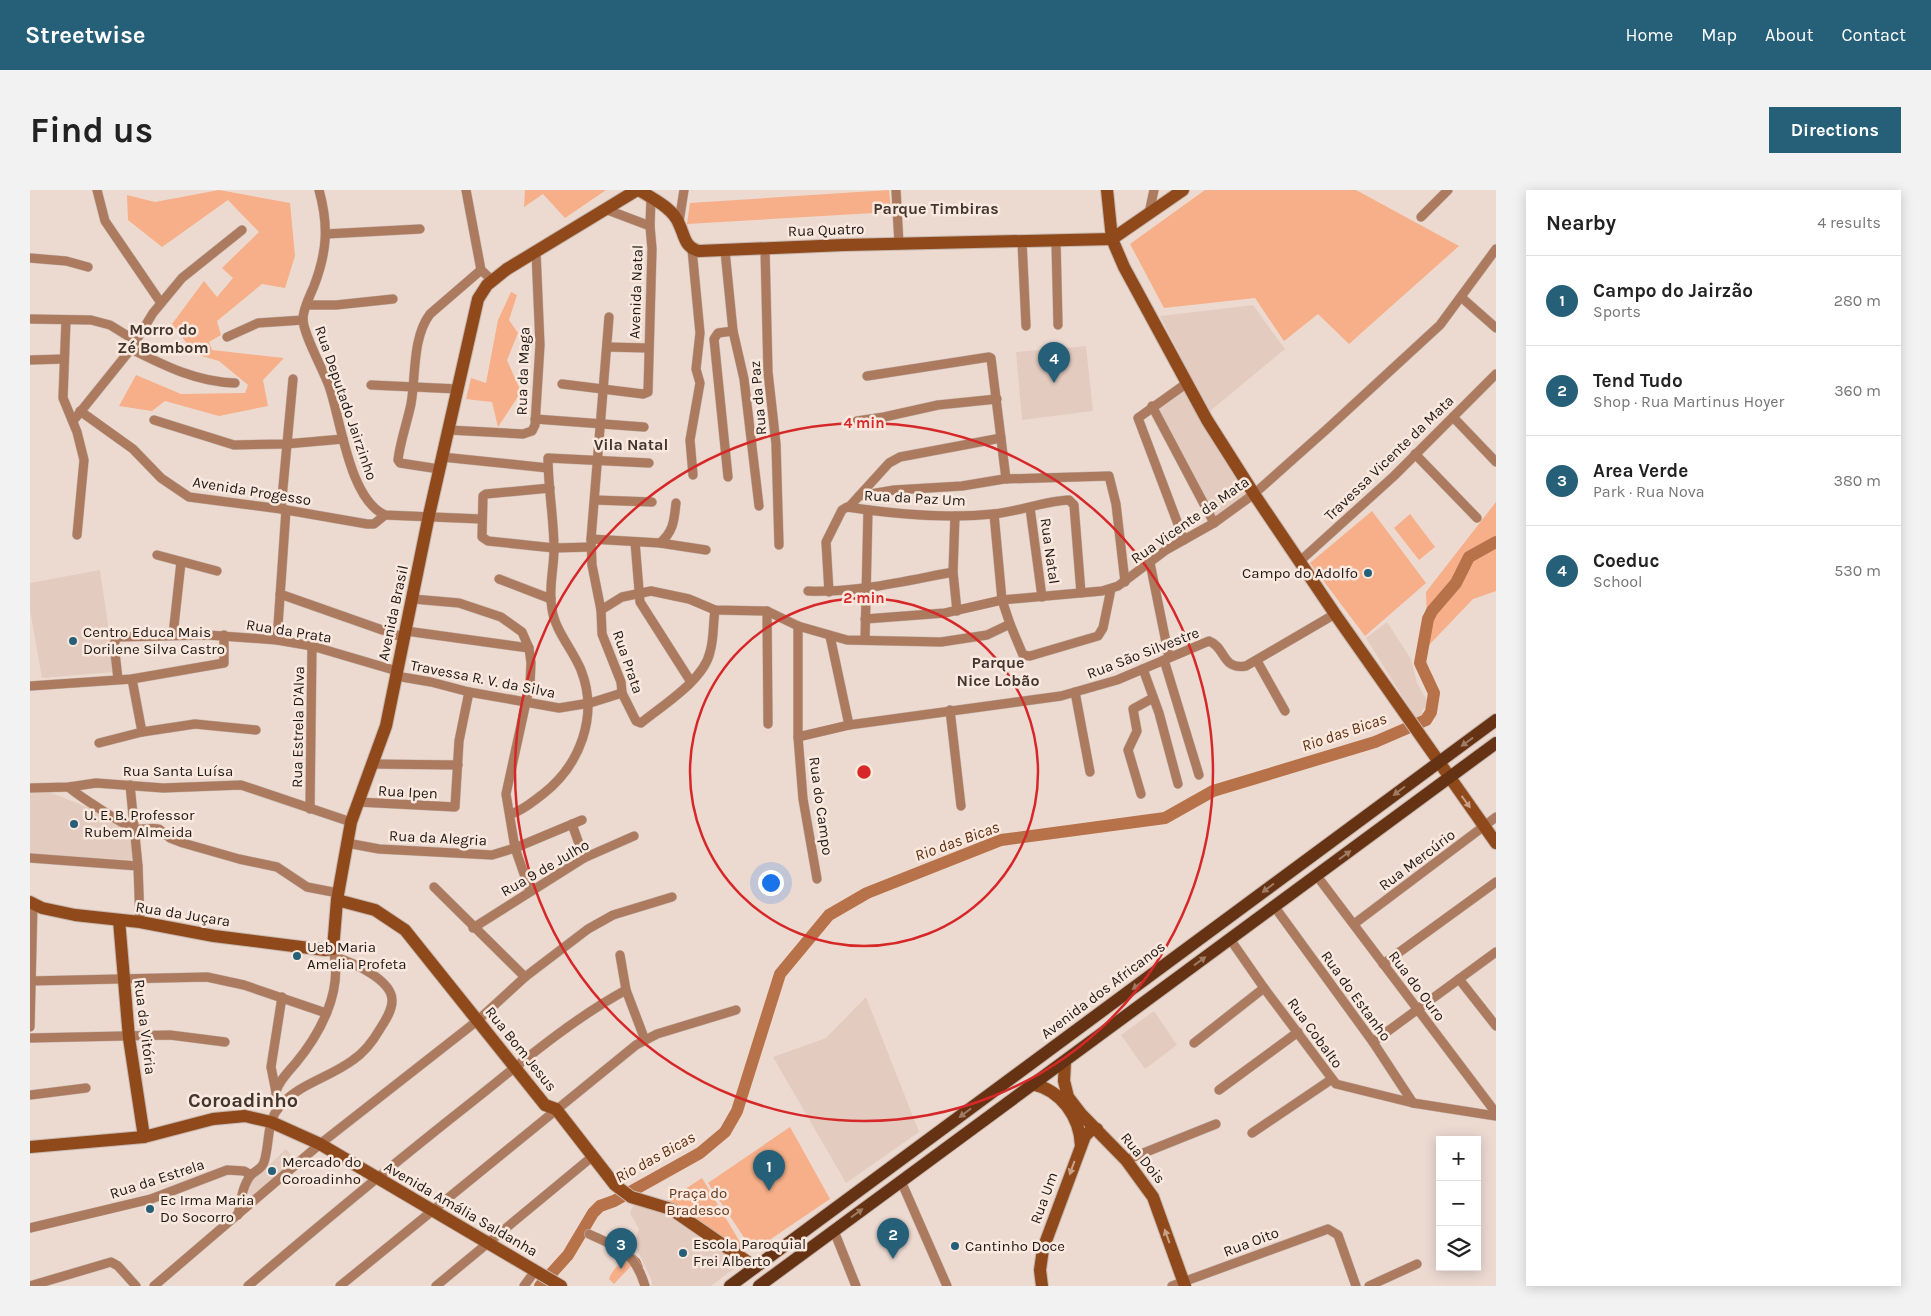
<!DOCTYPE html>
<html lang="en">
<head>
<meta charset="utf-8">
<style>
	:root { --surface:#fff; --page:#f2f2f2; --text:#222; --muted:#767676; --line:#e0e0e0; --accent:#265f78 }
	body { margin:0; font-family:Karla,sans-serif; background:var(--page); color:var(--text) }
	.controls { position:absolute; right:15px; bottom:15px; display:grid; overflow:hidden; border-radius:0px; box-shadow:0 2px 12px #0003 }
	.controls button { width:45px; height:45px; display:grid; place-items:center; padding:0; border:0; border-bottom:1px solid var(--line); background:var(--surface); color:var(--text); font:25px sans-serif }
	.you { position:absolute; left:740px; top:692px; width:18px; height:18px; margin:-12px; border:4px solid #fff; border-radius:50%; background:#1a73e8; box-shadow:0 0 0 8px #1a73e833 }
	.badge { display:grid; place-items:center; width:32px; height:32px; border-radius:50%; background:var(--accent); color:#fff; font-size:16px; font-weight:700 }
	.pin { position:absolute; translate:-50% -41px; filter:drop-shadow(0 1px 2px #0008) }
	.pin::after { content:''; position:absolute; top:26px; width:18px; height:15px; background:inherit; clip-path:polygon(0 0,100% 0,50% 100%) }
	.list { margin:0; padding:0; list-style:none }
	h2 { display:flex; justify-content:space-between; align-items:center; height:65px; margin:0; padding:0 20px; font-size:21px }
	h2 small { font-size:16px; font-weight:400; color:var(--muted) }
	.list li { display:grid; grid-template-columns:32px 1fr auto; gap:15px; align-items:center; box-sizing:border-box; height:90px; padding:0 20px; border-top:1px solid var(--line) }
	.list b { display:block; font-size:19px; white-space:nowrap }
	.list p { margin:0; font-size:16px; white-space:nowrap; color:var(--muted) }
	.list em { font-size:16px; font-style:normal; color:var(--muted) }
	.icon { flex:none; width:28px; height:28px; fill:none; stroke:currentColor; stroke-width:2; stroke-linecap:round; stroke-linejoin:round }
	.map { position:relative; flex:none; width:1466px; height:1096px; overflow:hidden; border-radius:0px }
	header { display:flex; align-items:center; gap:30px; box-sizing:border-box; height:70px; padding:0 25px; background:var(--accent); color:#fff }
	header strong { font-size:24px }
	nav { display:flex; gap:28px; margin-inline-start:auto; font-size:18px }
	.intro { display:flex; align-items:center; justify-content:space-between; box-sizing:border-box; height:120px; padding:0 30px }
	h1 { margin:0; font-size:35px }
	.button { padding:12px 22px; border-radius:0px; background:var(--accent); color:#fff; font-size:18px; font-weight:700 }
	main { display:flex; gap:30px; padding:0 30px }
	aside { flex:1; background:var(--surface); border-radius:0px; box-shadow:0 2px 12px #0003 }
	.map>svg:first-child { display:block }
</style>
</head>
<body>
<header>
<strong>Streetwise</strong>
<nav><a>Home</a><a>Map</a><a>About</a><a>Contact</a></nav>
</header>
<div class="intro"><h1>Find us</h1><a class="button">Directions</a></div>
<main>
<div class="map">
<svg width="1466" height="1096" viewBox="0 0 1466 1096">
	<rect width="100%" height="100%" fill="#ecdad1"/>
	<!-- built -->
	<g fill="#e4cbbf">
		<polygon points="1223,115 1255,159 1179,222 1130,126"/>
		<polygon points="1056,156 1063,221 992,230 986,162"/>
		<polygon points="1157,193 1224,304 1184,333 1122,216"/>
		<polygon points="70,380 85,482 12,488 0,420 0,393"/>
		<polygon points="1357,432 1381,469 1387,493 1398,512 1397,516 1392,520 1393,525 1387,530 1336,448"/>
		<polygon points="19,602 77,625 100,642 103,670 0,664 0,603"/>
		<polygon points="836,807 889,942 816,993 743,867 796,848"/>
		<polygon points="1124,821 1147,855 1115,879 1091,845"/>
		<polygon points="256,959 265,969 223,1009 217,1002 219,994"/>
		<polygon points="605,1012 634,1020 711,1073 681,1096 622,1096 622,1091 604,1053 609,1039 600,1023"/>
	</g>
	<!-- green -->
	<g fill="#f6af88">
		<polygon points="189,0 260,13 265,66 255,98 232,94 187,131 191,145 179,152 182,160 254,168 233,190 238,216 189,226 135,211 122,221 89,216 106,185 151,204 215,203 218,195 189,171 165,164 142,134 174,91 187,107 203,88 192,78 229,42 198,10 132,57 98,30 97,5 125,12"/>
		<polygon points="495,0 576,0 535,28 513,4 494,17"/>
		<polygon points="859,0 861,22 657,34 660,13"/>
		<polygon points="1175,0 1326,0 1429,56 1319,154 1288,124 1254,151 1225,108 1134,118 1100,54"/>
		<polygon points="481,102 487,105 479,130 488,143 477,170 491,202 468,237 462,212 436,209 441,188 456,193 468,130"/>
		<polygon points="1466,312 1466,401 1443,409 1398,456 1396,402"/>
		<polygon points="1342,321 1396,393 1335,446 1280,373"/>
		<polygon points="1380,324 1405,357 1389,370 1364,338"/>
		<polygon points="760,937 800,1009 723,1061 678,993"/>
		<polygon points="672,988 717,1064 637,1011"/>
		<path d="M598 1068 602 1075 584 1094 579 1089C583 1078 589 1075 598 1068Z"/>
	</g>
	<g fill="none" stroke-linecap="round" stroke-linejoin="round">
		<!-- stream -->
		<polyline stroke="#b7724a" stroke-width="2" points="600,1062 609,1070 612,1077"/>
		<!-- river -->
		<polyline stroke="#b7724a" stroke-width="12" points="510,1096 538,1065 563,1023 570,1016 584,1011 670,963 695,942 707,921 750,784 799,725 837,703 971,650 1135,628 1183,601 1345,552 1396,530 1401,522 1404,503 1390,473 1398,429 1402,421 1426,393 1439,367 1466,352"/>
		<!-- street casing -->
		<g stroke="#c7b7af" stroke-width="10">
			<g id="street">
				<polyline points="67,0 75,31 131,113"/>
				<path d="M289 0C299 36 297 62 284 96 280 106 273 118 273 129 273 144 293 179 299 196 311 230 319 309 355 325L451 329"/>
				<polyline points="436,0 451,80 462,90"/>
				<polyline points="866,0 869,54"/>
				<polyline points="1119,23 1124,0"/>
				<polyline points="1391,27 1418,0"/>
				<polyline points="649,32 654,0"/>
				<polyline points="620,36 621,8"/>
				<polyline points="296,44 390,39"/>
				<polyline points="992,51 996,136"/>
				<polyline points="1026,51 1028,135"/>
				<polyline points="662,59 670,143 666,179 670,193 660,250 663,285"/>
				<polyline points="735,59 738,182 746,254 749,355"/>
				<polyline points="695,61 703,141 714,189 729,316"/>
				<polyline points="0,68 36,71 58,77"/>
				<polyline points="1431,107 1466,138"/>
				<polyline points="277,115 306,115 363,109"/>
				<path d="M579 127 561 349 562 375 571 420 572 444 591 492 592 503 606 531 611 533C633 515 674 490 680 462 684 449 683 433 685 420"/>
				<polyline points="0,129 61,130 80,135 106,151"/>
				<polyline points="36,130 33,208 47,242 54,270 47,345"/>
				<polyline points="197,147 228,133 273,130"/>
				<polyline points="577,157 618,158"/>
				<path d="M101 159C135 176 167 192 205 193"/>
				<polyline points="0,170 34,169"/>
				<polyline points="837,186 959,167 961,168 976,289"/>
				<polyline points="532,194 613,204 618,202 622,59 620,36 575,19"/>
				<polyline points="341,195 428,199"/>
				<polyline points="1122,216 1184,333"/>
				<polyline points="50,221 103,259 131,288 159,307 251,319 337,334 344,334 355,325"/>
				<polyline points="1423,227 1466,272"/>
				<polyline points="505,229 614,237"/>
				<polyline points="124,230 204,255 256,254 313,249"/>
				<polyline points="43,231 101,159 123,123 152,88 212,40"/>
				<polyline points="827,231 854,227 908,215 967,209"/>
				<polyline points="419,240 493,244 502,241 505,235 510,155 506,62"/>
				<polyline points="1385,264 1447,328"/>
				<polyline points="412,267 518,278"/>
				<path d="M409 279 370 273 368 270C370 252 377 233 381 214 386 186 382 148 400 124L451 80"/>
				<polyline points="698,287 684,149 688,143 703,141"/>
				<polyline points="520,298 456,304 453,306 452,347 458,351 524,358 561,357"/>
				<polyline points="829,306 864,300 932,296 974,289 1079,286 1086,314 1095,392"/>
				<polyline points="565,310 622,312"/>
				<polyline points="819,317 859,273 870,267 971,248"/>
				<polyline points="1000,318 1012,407"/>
				<polyline points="251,319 263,189"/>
				<polyline points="964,324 972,410 980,434 993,465 1000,466 1068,446 1073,438 1081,399"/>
				<polyline points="925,326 923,382 927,421"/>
				<polyline points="561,349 630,353 676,360"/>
				<polyline points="1154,350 1108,228 1157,193"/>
				<polyline points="605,352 610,412 661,492"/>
				<path d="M630 353C644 341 644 330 646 313"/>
				<polyline points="127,365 187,381"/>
				<polyline points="1270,371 1364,286 1466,184"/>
				<polyline points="1120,373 1139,467"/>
				<polyline points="469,389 521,409"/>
				<path d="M778 401C827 403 875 391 923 382"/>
				<path d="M799 402 796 352 812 320 817 317C864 324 915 329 963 324 988 322 1014 311 1039 310L1044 315 1051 403"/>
				<polyline points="250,404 375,448"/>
				<polyline points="383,409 429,413 471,427 492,442 499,458 501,473 500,494 476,604 485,658 500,701"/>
				<polyline points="571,420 592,407 621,401 659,409 685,420 737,421 768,436 817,450 911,452 957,445 980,434"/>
				<polyline points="737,421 738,534"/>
				<polyline points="835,429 915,423 972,410 1072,401 1088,396 1136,360 1184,333 1224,304 1297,239 1410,135 1466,59"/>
				<polyline points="768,436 768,547 773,609 787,689"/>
				<polyline points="376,441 499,458"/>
				<polyline points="143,445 151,372"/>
				<polyline points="800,446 819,535"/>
				<polyline points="247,450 256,320"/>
				<polyline points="835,450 838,320"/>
				<polyline points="1134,470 1169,585"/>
				<polyline points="1227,471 1255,521"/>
				<polyline points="1113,479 1129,523 1148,594"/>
				<polyline points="366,486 401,492 439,502 529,518 560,513 592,503"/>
				<polyline points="88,489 84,454 87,447 178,445 247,450 282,456 367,481"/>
				<polyline points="102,489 112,542"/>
				<polyline points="0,496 102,489 194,473 194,445"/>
				<polyline points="1045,502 1060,582"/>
				<polyline points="920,520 931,616"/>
				<path d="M768 547 819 535 1031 506 1087 490 1179 451C1196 457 1191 480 1216 476L1305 424"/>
				<polyline points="69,553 112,542 165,534 226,540"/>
				<polyline points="342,574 428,575"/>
				<polyline points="100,595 108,676 110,732"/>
				<path d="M39 597C44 603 100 639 105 639 114 640 121 637 129 639L140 648 153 653 209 669 247 677 277 697 308 703"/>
				<polyline points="0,598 39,597 66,593 133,598 211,595 321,632"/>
				<polyline points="1111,604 1098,560 1107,541 1103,519 1123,508"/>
				<polyline points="328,612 425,617 429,551 439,502"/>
				<polyline points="280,619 282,456"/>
				<path d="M481 624C494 620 502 612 513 604 550 575 569 526 551 480 543 460 525 441 522 419 518 400 524 379 524 359 524 329 518 298 518 268L619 273"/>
				<polyline points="542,634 554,668"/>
				<polyline points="317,653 349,659 462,665 485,658 552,630"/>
				<polyline points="0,668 108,676"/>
				<polyline points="1287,686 1466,923"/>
				<polyline points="404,697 495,787"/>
				<polyline points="1244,716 1343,852 1383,913"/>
				<polyline points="1324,734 1466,627"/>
				<polyline points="443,738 554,668 604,646"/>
				<polyline points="1200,749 1234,798 1306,894 1383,913 1466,926"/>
				<polyline points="590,765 596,800 615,850"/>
				<polyline points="1353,774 1466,692"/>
				<polyline points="1429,789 1466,836"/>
				<polyline points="0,791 177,787 214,795 296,823"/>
				<polyline points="0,837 3,714"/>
				<polyline points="0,848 140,845 195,852"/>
				<polyline points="1343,852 1466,762"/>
				<polyline points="1164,853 1234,798"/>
				<polyline points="1189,900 1268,842"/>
				<polyline points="246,902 241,877 252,807"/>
				<polyline points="0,905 56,898"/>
				<path d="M248 919C247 914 246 908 246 903 247 893 259 881 265 874 290 844 312 803 304 764"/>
				<polyline points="1222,943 1302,889"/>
				<polyline points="1096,970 1186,934"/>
				<polyline points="871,991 917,1096"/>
				<path d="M208 1025C211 1011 212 996 221 985 226 980 232 979 234 972 240 954 236 933 249 917 268 894 299 888 323 870 335 862 343 851 350 839 355 831 362 821 362 811 363 790 322 772 305 767"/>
				<polyline points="0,1038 121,1009 197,980 214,981 221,985"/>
				<polyline points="804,1041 826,1096"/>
				<path d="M559 1044C589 1058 605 1062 615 1096"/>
				<polyline points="0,1096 81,1072 88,1076 106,1096"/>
				<polyline points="124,1096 290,954 447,831 495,787 558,739 583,725 642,707"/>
				<path d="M218 1096C292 1033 367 971 443 911 492 872 541 830 596 800"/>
				<polyline points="310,1096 606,855 627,844 706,820"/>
				<polyline points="406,1096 563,966"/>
				<polyline points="494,1096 505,1081"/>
				<polyline points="1142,1096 1298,1039 1308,1045 1326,1096"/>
				<polyline points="1339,1096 1387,1074"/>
			</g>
		</g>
		<!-- secondary casing -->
		<g stroke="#c7b7af" stroke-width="14">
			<g id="secondary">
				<path d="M609 0C623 9 643 18 649 34 655 46 654 57 669 61L814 55 1082 49"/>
				<polyline points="1077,0 1082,49 1094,77 1177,230 1224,304 1305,424 1466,653"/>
				<polyline points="1082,49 1153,0"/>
				<polyline points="307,710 345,720 375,740 515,915 526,919 585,995 601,1007 641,1019 725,1077"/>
				<polyline points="0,712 12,718 45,725 110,732 184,746 295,760 303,759 307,710 321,632 356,536 399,325 448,109 457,95 477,79 607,0"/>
				<polyline points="89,730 99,848 114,947"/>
				<polyline points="1035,871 1034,891 1038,907 1051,924 1096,970 1123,1007 1155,1096"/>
				<path d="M1002 894C1031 900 1050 927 1051 956"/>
				<polyline points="0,957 114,947 183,929 215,926 241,932 290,954 531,1096"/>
				<polyline points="1012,1096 1010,1080 1013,1059 1055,946 1060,941 1067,939"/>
			</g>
		</g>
		<!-- primary casing -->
		<g stroke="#c7b7af" stroke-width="14">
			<g id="primary">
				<polyline points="700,1096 1466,530"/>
				<polyline points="729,1096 1466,553"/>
			</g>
		</g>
		<!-- street -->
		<use href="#street" stroke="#ac7b5f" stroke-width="9"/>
		<!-- secondary -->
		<use href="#secondary" stroke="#8f491a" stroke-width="12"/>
		<!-- primary -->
		<use href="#primary" stroke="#653313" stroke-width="12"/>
	</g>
	<!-- one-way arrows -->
	<defs><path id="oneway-solid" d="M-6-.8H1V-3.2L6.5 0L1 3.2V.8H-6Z" transform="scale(1.25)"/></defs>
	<g fill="#a07b64">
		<use href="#oneway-solid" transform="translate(1437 552) rotate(144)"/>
		<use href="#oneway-solid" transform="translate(1369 601) rotate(143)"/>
		<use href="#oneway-solid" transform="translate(1315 665) rotate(-36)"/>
		<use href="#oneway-solid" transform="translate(1238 698) rotate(143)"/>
		<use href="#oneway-solid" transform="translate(1170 771) rotate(-36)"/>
		<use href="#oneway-solid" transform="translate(1108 795) rotate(143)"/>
		<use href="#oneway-solid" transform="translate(935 923) rotate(143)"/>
		<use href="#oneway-solid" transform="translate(827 1023) rotate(-36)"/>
	</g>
	<g fill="#c9a086">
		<use href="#oneway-solid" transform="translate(1436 612) rotate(54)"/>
		<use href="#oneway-solid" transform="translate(1042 978) rotate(110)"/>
		<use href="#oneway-solid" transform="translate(1137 1046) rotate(-110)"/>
	</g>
	<!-- distance rings -->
	<g fill="none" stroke="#d62828" stroke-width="2.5">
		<circle cx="834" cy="582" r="174"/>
		<circle cx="834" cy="582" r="349"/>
	</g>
	<!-- markers -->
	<g fill="#265f78" stroke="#f9e8de" stroke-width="2">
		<circle cx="1338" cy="383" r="5"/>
		<circle cx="43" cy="451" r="5"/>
		<circle cx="44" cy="634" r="5"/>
		<circle cx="267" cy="766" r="5"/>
		<circle cx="242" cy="981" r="5"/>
		<circle cx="120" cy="1019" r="5"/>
		<circle cx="925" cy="1056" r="5"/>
		<circle cx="653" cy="1063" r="5"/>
	</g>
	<g text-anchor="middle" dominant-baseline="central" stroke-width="5" stroke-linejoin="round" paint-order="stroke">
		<!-- street labels -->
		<g font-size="15" fill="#1f1916" stroke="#f9e8de">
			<text transform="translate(796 40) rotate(-2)">Rua Quatro</text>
			<text transform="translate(606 102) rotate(-88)">Avenida Natal</text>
			<text transform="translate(493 181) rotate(-88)">Rua da Maga</text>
			<text transform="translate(728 208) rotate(-95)">Rua da Paz</text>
			<text transform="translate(316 213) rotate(71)">Rua Deputado Jairzinho</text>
			<text transform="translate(1359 268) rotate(-44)">Travessa Vicente da Mata</text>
			<text transform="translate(222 301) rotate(9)">Avenida Progesso</text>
			<text transform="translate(885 308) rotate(3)">Rua da Paz Um</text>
			<text transform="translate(1160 330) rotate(-35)">Rua Vicente da Mata</text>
			<text transform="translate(1020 361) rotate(82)">Rua Natal</text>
			<text transform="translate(363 423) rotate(-78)">Avenida Brasil</text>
			<text transform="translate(259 441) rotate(9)">Rua da Prata</text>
			<text transform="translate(1113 463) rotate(-21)">Rua São Silvestre</text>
			<text transform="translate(598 472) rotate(71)">Rua Prata</text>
			<text transform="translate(453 489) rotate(11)">Travessa R. V. da Silva</text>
			<text transform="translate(268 537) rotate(-89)">Rua Estrela D'Alva</text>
			<text x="148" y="581">Rua Santa Luísa</text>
			<text transform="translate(378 602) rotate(3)">Rua Ipen</text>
			<text transform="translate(791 616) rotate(82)">Rua do Campo</text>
			<text transform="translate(408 648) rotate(3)">Rua da Alegria</text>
			<text transform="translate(1387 670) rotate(-37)">Rua Mercúrio</text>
			<text transform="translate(515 678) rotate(-30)">Rua 9 de Julho</text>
			<text transform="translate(153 724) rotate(9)">Rua da Juçara</text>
			<text transform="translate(1387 796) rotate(53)">Rua do Ouro</text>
			<text transform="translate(1073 800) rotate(-37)">Avenida dos Africanos</text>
			<text transform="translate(1326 806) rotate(54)">Rua do Estanho</text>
			<text transform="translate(115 837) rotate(83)">Rua da Vitória</text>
			<text transform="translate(1285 843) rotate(54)">Rua Cobalto</text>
			<text transform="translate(491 859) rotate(51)">Rua Bom Jesus</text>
			<text transform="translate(1113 968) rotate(51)">Rua Dois</text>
			<text transform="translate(127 989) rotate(-18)">Rua da Estrela</text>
			<text transform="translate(1014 1008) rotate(-70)">Rua Um</text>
			<text transform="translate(431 1019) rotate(30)">Avenida Amália Saldanha</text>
			<text transform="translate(1221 1052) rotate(-21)">Rua Oito</text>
		</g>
		<!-- poi labels -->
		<g font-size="15" fill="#1f1916" stroke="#f9e8de" text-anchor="start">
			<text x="1328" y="383" text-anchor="end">Campo do Adolfo</text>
			<text x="53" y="442">Centro Educa Mais<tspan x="53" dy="17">Dorilene Silva Castro</tspan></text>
			<text x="54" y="625">U. E. B. Professor<tspan x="54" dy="17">Rubem Almeida</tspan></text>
			<text x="277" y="757">Ueb Maria<tspan x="277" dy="17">Amelia Profeta</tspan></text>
			<text x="252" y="972">Mercado do<tspan x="252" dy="17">Coroadinho</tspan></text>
			<text x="130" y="1010">Ec Irma Maria<tspan x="130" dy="17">Do Socorro</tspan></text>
			<text x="663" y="1054">Escola Paroquial<tspan x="663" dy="17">Frei Alberto</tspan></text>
			<text x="935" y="1056">Cantinho Doce</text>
		</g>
		<!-- park labels -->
		<g font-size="15" fill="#653518" stroke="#f9e8de">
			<text x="668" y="1003">Praça do<tspan x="668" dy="17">Bradesco</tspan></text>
		</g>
		<!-- neighbourhood labels -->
		<g font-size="16" font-weight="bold" fill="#43362f" stroke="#f9e8de">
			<text x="906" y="18">Parque Timbiras</text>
			<text x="133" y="139">Morro do<tspan x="133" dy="18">Zé Bombom</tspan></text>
			<text x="601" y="254">Vila Natal</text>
			<text x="968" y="472">Parque<tspan x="968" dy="18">Nice Lobão</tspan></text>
		</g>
		<!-- water labels -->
		<g font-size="16" font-style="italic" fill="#5c2d0e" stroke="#f9e8de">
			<text transform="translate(1314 542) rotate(-19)">Rio das Bicas</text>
			<text transform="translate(927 651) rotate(-20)">Rio das Bicas</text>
			<text transform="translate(625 967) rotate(-29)">Rio das Bicas</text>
		</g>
		<!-- district labels -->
		<g font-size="20" font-weight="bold" fill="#43362f" stroke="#f9e8de">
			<text x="213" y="910">Coroadinho</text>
		</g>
	</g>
	<circle cx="834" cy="582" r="8" fill="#d62828" stroke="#f9e8de" stroke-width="2.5"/>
	<g font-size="15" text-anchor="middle" font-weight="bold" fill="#d62828" stroke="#f9e8de" stroke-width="5" stroke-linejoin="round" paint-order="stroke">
		<text x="834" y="238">4 min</text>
		<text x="834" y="413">2 min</text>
	</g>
</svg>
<div class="controls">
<button>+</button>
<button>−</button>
<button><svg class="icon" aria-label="layers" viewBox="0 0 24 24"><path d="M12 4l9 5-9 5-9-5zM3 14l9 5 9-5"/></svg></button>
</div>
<div class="you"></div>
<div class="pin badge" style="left:739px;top:1001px">1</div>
<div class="pin badge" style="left:863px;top:1069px">2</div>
<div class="pin badge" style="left:591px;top:1079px">3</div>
<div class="pin badge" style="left:1024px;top:193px">4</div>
</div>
<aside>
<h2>Nearby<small>4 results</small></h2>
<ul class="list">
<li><span class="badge">1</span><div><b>Campo do Jairzão</b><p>Sports</p></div><em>280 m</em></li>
<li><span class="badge">2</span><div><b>Tend Tudo</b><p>Shop · Rua Martinus Hoyer</p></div><em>360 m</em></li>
<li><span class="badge">3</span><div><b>Area Verde</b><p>Park · Rua Nova</p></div><em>380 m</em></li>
<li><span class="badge">4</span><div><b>Coeduc</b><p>School</p></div><em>530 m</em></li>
</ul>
</aside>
</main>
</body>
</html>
